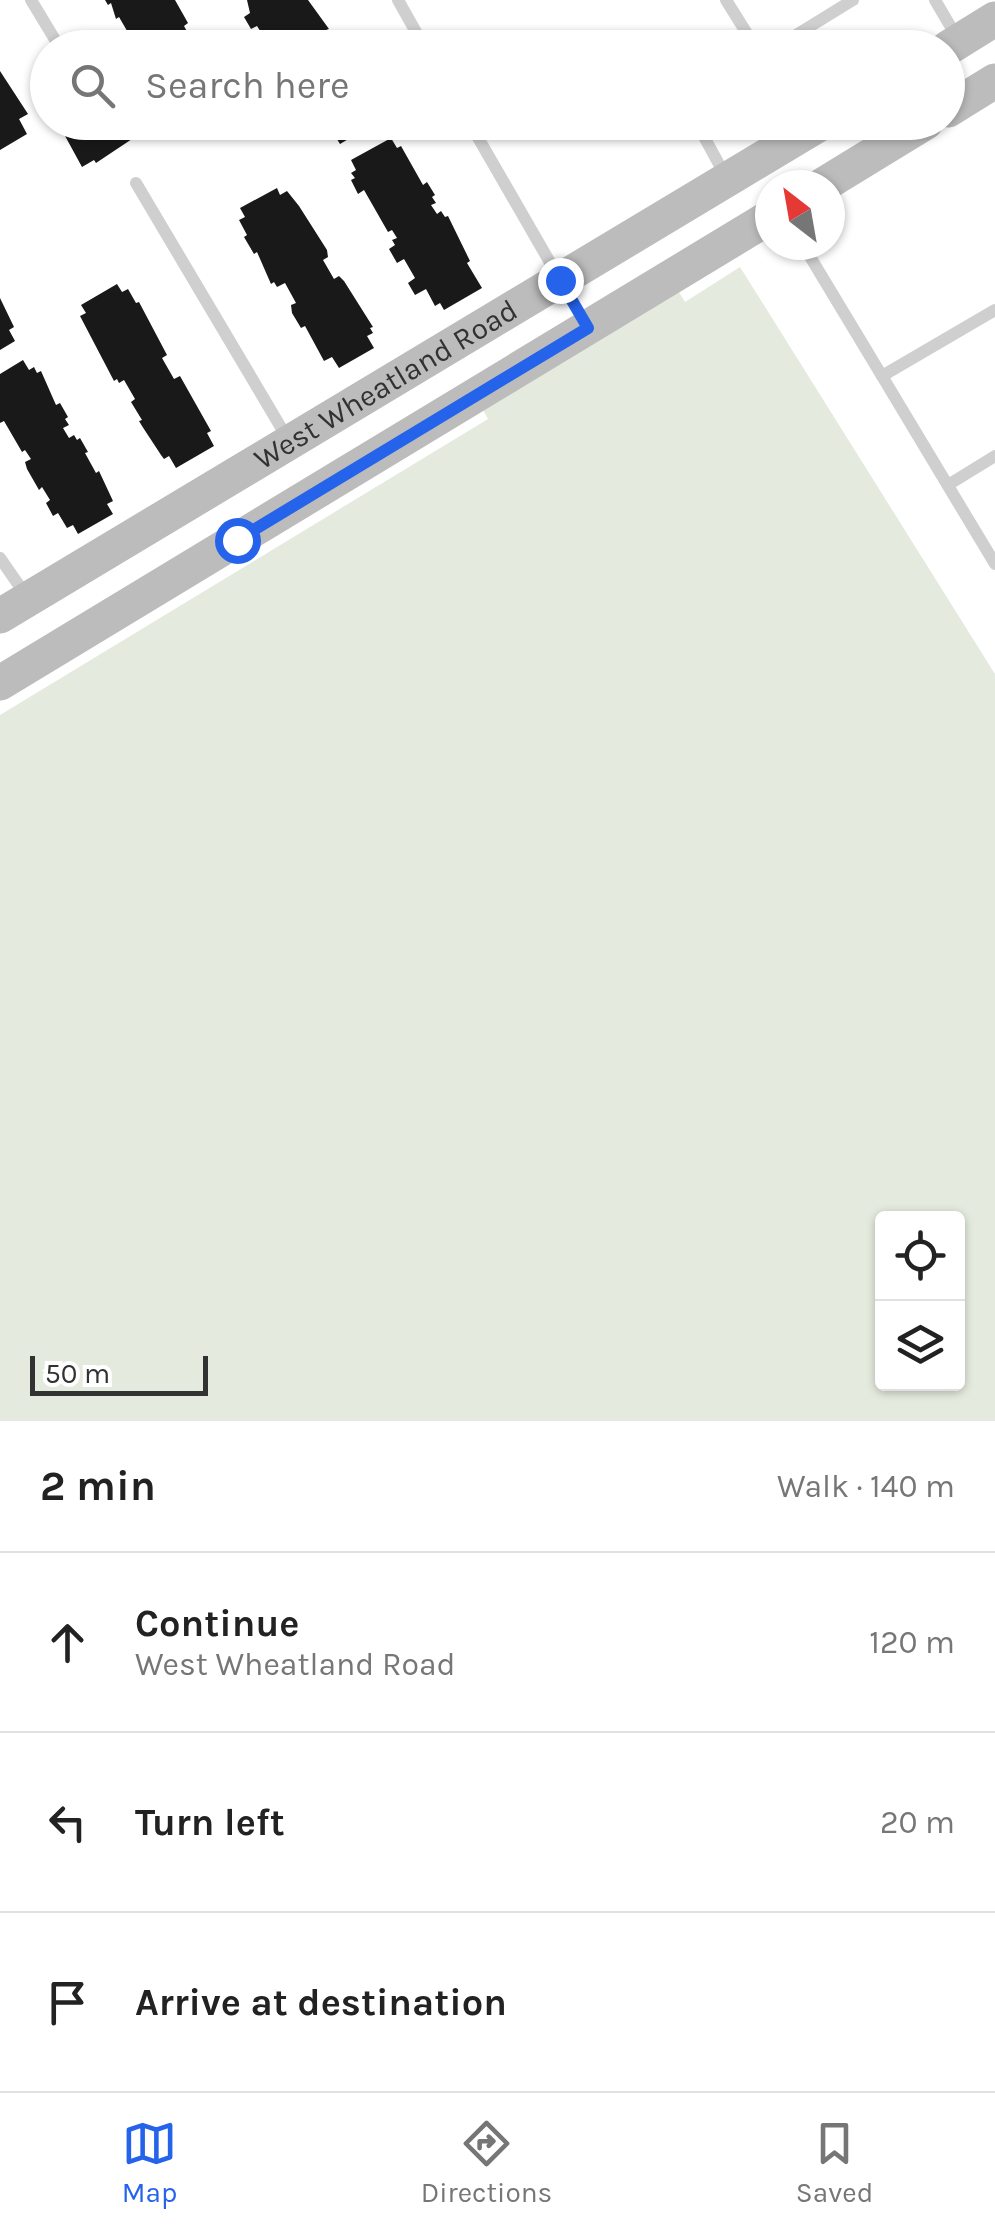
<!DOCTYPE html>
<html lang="en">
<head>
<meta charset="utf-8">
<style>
	:root { --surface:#fff; --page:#f2f2f2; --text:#222; --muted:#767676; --line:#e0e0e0; --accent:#2563eb }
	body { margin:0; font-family:Karla,sans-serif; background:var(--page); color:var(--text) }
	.controls { position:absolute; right:30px; bottom:30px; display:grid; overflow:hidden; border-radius:10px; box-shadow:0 2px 8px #0004 }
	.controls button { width:90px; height:90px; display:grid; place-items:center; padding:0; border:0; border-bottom:2px solid var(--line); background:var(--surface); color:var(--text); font:50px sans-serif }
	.compass { position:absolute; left:755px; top:170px; width:90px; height:90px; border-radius:50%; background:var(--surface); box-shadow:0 2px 8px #0004; rotate:329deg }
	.scale { position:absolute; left:30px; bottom:25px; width:178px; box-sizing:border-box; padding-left:10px; border:5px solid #323232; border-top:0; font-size:28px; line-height:35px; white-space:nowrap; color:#323232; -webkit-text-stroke:8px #fff; paint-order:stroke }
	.stop { position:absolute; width:30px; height:30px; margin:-22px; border:8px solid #2563eb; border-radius:50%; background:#fff }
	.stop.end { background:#2563eb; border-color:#fff; box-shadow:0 2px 10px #0008 }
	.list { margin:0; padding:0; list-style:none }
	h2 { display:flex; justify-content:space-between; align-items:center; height:130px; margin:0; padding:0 40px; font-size:42px }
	h2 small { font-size:32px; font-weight:400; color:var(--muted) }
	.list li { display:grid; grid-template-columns:65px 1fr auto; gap:30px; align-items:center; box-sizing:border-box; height:180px; padding:0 40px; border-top:2px solid var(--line) }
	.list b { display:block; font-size:38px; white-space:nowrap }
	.list p { margin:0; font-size:32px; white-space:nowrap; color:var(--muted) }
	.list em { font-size:32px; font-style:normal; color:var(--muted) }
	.icon { flex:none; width:55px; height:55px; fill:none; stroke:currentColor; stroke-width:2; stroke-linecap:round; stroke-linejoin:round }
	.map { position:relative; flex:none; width:995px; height:1421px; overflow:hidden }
	.search { position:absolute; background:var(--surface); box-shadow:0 2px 8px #0004; left:30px; right:30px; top:30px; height:110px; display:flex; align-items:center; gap:25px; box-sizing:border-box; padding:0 35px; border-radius:55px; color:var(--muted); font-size:38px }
	.sheet { height:670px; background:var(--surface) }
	nav { display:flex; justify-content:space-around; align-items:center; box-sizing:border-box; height:140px; border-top:2px solid var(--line); background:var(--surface); font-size:28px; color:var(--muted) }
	nav a { display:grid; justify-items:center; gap:5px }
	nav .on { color:var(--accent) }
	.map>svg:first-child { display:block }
</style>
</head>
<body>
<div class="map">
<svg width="995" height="1421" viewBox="0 0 995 1421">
	<rect width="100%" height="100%" fill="#fff"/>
	<!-- green -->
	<path fill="#e4ebde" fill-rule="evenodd" d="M740 267 995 674V1421H0V715L488 419 476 397 670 277 685 302ZM882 1218H958V1384H882Z"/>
	<!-- building -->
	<g fill="#191919">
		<polygon points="105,0 175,0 188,23 184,26 195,46 201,42 204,48 137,48 119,17 116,19 111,3 108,5"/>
		<polygon points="247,0 308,0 329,29 326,30 330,37 326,40 331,48 265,48 271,43 265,32 262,34 257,26 251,29 244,17 250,13"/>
		<polygon points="0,71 28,114 19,119 27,134 0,150"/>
		<polygon points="78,122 127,122 135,137 96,163 94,160 82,167 64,134 80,125"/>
		<polygon points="319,122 377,122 340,144 335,136 329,139"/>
		<polygon points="391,138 397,148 401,146 423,185 427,182 435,195 432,197 436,203 431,205 437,214 441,211 445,217 448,216 470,261 467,263 482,288 444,310 440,303 435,306 426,289 415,295 408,283 415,278 404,259 397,263 389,249 395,245 392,240 397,238 392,230 388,232 364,190 358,194 351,180 355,178 351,173 356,170 351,160"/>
		<polygon points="277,188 280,195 287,191 299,206 327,250 328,257 323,260 334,279 339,276 344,281 373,327 370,328 373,333 367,336 374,348 339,368 332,357 324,361 305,326 301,328 292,313 291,305 296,303 285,283 277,287 274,282 271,284 257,252 254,254 244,237 247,235 239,220 245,217 240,208"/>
		<polygon points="117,284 122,292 128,289 136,303 139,302 167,355 162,358 174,379 180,376 211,431 207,433 214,446 176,468 169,456 164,459 161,455 142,426 139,421 142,420 131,402 135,399 124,380 119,383 117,379 114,381 80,316 86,313 81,305"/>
		<polygon points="0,298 14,327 9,330 15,341 0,350"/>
		<polygon points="23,360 29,370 34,367 37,373 41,371 56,405 60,403 68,417 65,419 69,425 63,428 69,438 74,435 77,440 80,438 88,452 85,453 96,473 99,471 113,501 107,504 113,514 78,534 73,525 67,528 58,513 53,516 46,503 50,500 42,487 39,490 27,469 25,462 31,459 25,450 22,452 4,421 0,423 0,374"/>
	</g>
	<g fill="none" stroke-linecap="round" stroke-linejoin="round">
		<!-- lane -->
		<g stroke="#cfcfcf" stroke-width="12">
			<polyline points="31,0 60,48"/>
			<polyline points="398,0 425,48"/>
			<polyline points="726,0 756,48"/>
			<polyline points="935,0 959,41"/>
			<polyline points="775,48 853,0"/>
			<polyline points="469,122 559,278"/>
			<polyline points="696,122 726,177"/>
			<polyline points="136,183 289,441"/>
			<polyline points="803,245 882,376 995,310"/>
			<polyline points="882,376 995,564"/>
			<polyline points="948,485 995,456"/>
			<polyline points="0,558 27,597"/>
		</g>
		<!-- secondary -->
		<g stroke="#bcbcbc" stroke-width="35">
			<polyline points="948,48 995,19"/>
			<polyline points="948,110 995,81"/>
			<polyline points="823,185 926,122"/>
			<path id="s1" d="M0 616 823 122"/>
			<polyline points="0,683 770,217"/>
		</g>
	</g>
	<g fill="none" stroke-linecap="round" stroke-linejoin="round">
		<!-- route -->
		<polyline stroke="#2563eb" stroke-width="12" points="237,540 588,328 560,280"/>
	</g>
	<g text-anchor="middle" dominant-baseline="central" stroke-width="10" stroke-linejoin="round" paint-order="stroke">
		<!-- street labels -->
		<g font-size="30" fill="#323232" stroke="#fff">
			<text stroke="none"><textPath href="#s1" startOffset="450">West Wheatland Road</textPath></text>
		</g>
	</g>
</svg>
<div class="controls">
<button><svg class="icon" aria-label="locate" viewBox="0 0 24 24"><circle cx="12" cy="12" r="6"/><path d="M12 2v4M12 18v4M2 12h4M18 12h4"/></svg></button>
<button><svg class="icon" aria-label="layers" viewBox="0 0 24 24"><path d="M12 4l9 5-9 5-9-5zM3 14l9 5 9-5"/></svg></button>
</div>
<svg class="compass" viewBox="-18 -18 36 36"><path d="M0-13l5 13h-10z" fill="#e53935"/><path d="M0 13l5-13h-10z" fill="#767676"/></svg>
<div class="scale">50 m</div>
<div class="stop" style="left:237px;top:540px"></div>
<div class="stop end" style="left:560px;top:280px"></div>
<div class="search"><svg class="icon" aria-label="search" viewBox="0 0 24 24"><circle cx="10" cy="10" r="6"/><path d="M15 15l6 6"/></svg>Search here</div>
</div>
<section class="sheet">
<h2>2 min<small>Walk · 140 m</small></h2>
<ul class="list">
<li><svg class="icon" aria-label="ahead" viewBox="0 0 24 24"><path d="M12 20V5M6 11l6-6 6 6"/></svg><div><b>Continue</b><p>West Wheatland Road</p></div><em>120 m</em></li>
<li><svg class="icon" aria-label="left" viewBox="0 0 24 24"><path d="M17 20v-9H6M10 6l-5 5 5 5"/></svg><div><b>Turn left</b></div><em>20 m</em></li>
<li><svg class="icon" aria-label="arrive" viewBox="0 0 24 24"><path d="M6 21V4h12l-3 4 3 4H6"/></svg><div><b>Arrive at destination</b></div></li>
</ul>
</section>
<nav>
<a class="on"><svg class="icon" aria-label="map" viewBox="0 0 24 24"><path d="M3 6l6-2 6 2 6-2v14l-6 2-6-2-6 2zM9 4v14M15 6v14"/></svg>Map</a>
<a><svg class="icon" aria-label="directions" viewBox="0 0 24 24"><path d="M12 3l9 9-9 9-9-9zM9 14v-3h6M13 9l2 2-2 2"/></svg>Directions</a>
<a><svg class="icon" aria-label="saved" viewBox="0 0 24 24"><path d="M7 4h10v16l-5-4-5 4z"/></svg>Saved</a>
</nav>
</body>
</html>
